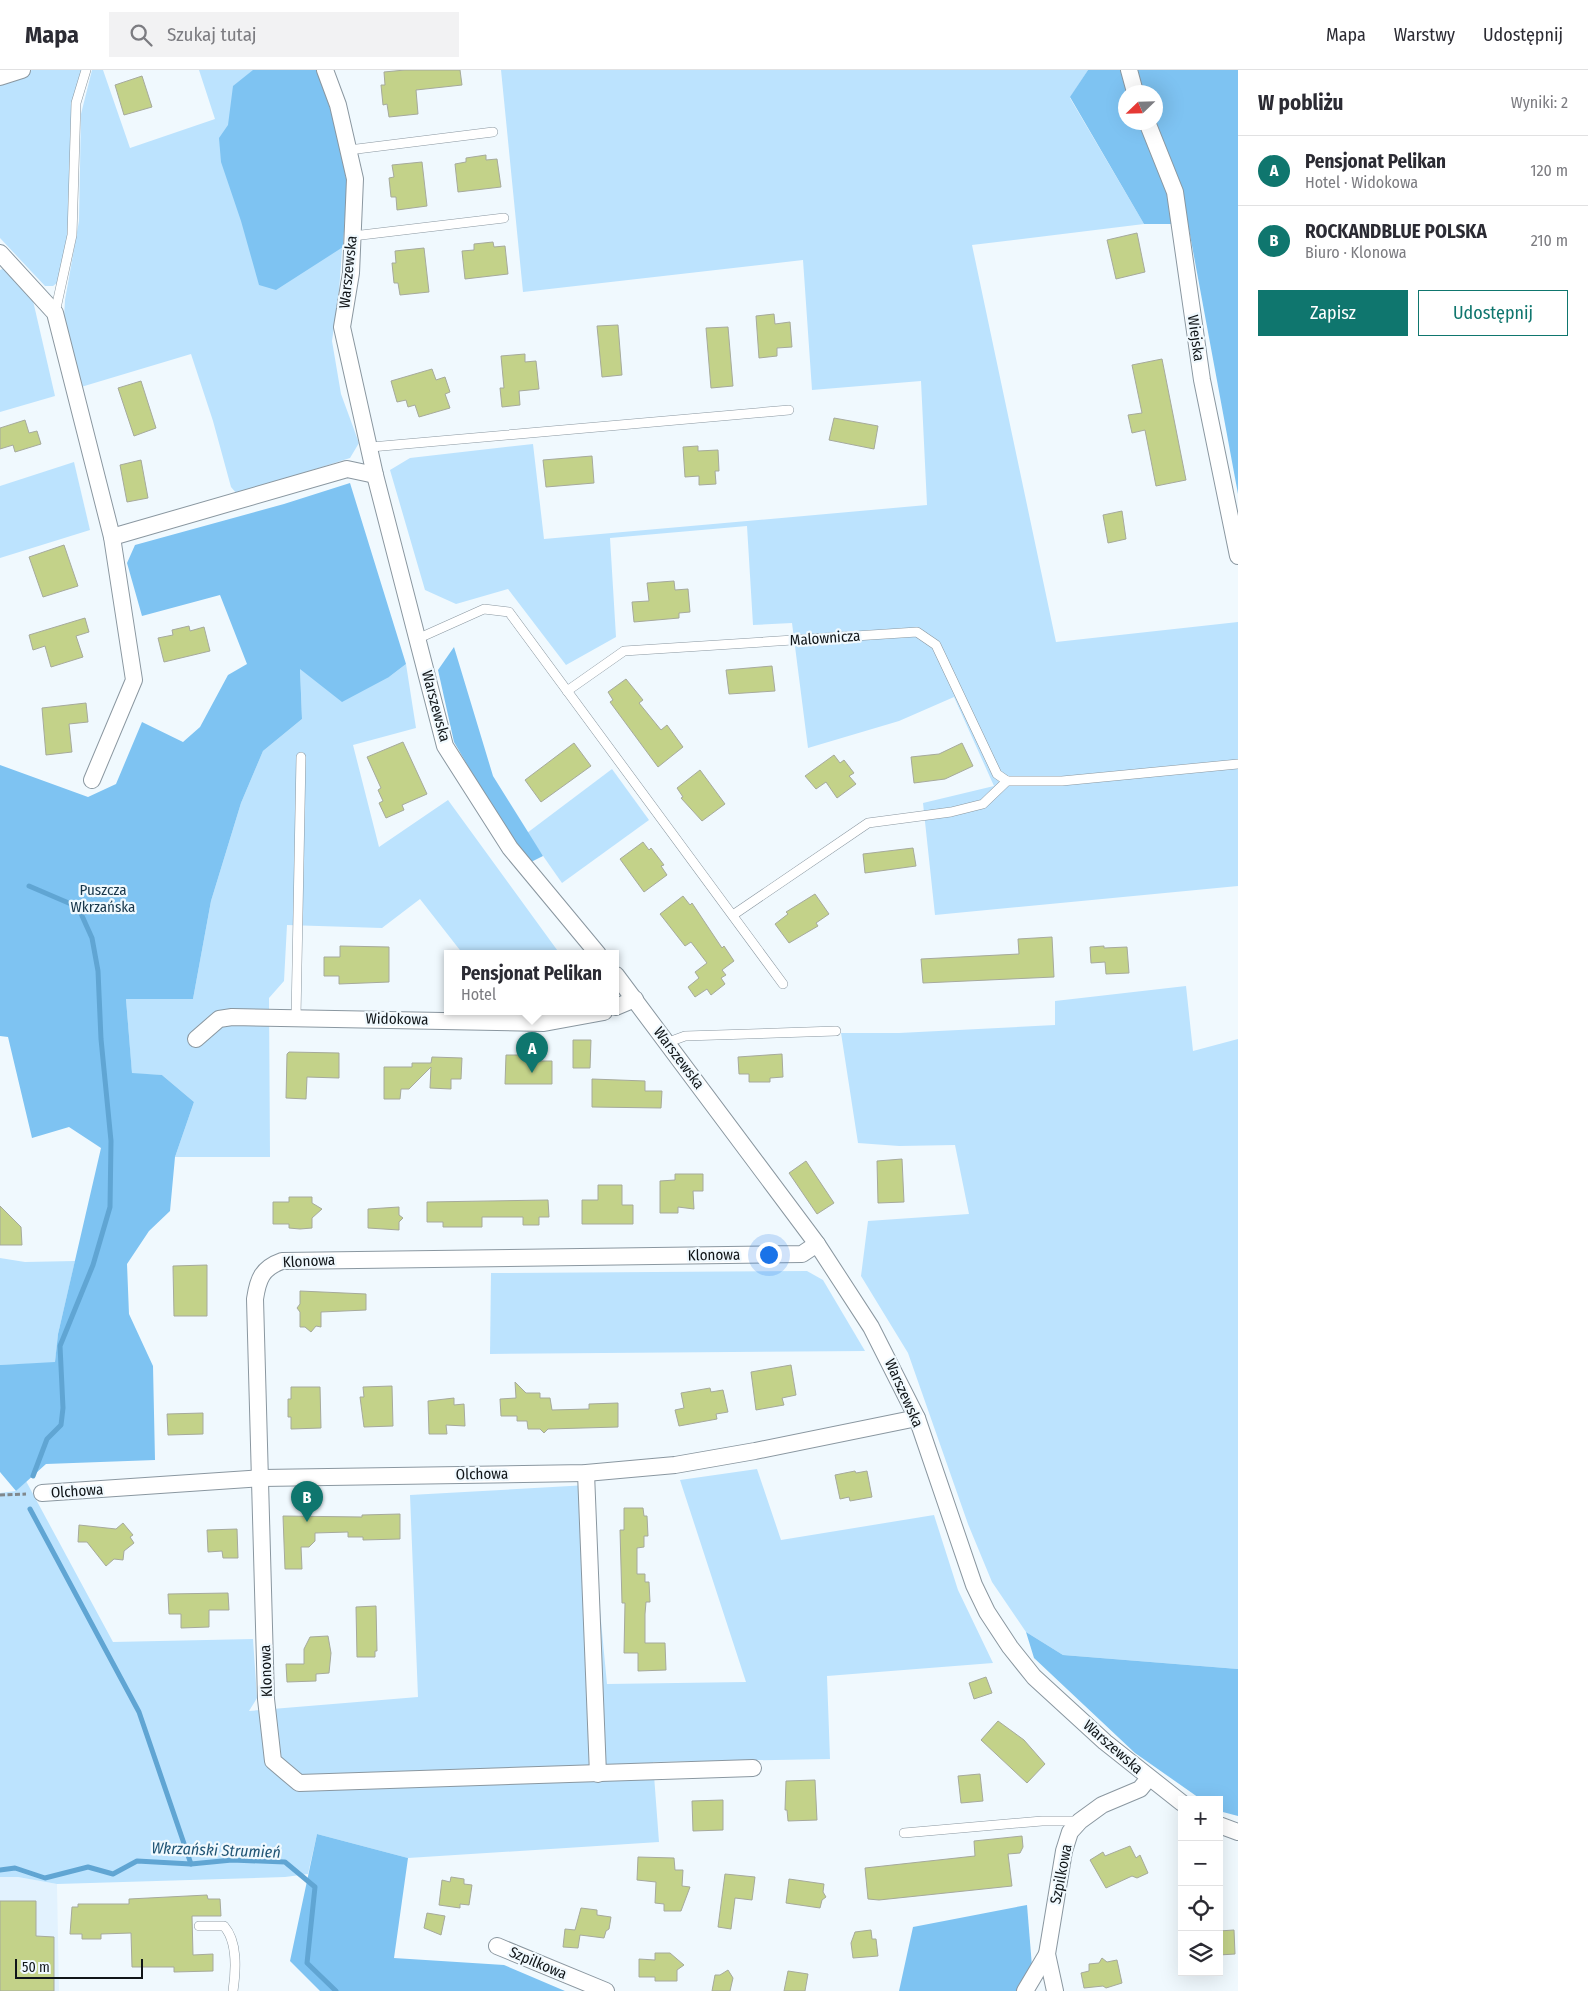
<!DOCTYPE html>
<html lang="pl">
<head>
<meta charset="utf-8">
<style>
	:root { --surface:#fff; --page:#f2f2f3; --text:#2b2b33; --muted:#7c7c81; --line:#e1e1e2; --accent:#0f766e }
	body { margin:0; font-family:"Fira Sans Condensed",sans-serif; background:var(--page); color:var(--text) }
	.controls { position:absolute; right:15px; bottom:15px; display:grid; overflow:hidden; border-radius:0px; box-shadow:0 5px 20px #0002 }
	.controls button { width:45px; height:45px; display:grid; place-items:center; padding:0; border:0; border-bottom:1px solid var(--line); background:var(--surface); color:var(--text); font:25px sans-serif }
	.compass { position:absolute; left:1118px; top:15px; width:45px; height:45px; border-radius:50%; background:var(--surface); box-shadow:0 5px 20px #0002; rotate:247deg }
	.scale { position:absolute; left:15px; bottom:12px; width:128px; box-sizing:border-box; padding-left:5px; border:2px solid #101518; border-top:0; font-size:14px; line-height:18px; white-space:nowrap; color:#101518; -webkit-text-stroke:4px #f0f9fe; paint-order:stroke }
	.you { position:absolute; left:768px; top:1184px; width:18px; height:18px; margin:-12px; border:4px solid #fff; border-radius:50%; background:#1a73e8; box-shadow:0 0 0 8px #1a73e833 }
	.badge { display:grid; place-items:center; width:32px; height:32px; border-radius:50%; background:var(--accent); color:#fff; font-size:16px; font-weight:700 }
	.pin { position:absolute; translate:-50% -41px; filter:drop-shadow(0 1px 2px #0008) }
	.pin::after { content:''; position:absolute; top:26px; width:18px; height:15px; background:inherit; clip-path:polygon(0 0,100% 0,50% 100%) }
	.popup { position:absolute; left:444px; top:880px; width:175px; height:65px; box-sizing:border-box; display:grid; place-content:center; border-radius:0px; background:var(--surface); filter:drop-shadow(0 1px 4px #0005); font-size:16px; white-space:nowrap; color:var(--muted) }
	.popup b { font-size:19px; color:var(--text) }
	.popup::after { content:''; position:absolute; left:50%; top:100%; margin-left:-10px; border:10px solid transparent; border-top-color:var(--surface) }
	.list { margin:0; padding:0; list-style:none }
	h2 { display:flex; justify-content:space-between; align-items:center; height:65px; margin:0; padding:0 20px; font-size:21px }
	h2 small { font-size:16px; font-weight:400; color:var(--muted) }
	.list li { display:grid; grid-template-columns:32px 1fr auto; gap:15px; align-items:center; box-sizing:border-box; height:70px; padding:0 20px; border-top:1px solid var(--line) }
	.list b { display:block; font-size:19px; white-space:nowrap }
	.list p { margin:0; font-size:16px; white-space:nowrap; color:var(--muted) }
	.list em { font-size:16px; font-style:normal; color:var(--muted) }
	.actions { display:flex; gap:10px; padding:15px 20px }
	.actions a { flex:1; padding:11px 0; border:1px solid var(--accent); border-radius:0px; text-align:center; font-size:18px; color:var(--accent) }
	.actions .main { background:var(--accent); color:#fff }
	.icon { flex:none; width:28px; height:28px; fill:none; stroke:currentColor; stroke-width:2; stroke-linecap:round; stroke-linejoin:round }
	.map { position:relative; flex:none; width:1238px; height:1921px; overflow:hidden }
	header { display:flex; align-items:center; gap:30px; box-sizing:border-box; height:70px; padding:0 25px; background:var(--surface); border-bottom:1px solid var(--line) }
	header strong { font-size:24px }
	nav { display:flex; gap:28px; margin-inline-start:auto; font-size:18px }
	.search { width:350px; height:45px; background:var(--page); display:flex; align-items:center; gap:12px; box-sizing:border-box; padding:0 18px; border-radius:0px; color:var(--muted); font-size:19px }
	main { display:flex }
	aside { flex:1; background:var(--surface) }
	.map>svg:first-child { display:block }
</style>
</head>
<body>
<header>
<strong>Mapa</strong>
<div class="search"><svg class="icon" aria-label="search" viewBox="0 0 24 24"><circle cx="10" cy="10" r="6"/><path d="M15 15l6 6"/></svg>Szukaj tutaj</div>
<nav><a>Mapa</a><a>Warstwy</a><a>Udostępnij</a></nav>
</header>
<main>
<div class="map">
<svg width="1238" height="1921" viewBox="0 0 1238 1921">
	<rect width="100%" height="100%" fill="#f0f9fe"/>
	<!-- built -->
	<polygon fill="#e2f2fe" points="0,1807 18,1807 57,1814 59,1921 0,1921"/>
	<!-- green -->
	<g fill="#bce3fe">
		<polygon points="32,0 84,0 71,67 69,161 57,213 53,216 45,216 0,168 0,10"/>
		<polygon points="92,0 103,0 130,78 215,49 199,0 315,0 347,114 339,221 332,271 341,324 359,373 350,388 237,424 231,417 213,351 191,284 81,317 64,248 65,230 79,151 81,44"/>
		<polygon points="501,0 1088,0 1070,28 1144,154 972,175 1056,572 1238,552 1238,816 935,845 923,733 994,716 954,627 899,651 808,678 792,553 753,555 747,456 610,468 616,567 566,595 508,519 456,534 425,520 390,400 410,388 533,374 544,469 927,435 921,311 812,320 803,190 523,222"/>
		<polygon points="10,196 31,222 55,326 0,342 0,200"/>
		<polygon points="74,392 90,460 0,488 0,416"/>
		<polygon points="406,594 416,658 353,675 379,777 448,730 560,884 463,884 420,829 382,858 287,855 284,911 269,928 270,1087 175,1087 194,1032 162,1005 132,1004 126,929 193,929 211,831 241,733 263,681 302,649 300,598 389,607"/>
		<polygon points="612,699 649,750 562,813 527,763"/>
		<polygon points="1186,916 1193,981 1238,969 1238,1599 1063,1585 1026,1562 992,1512 968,1454 908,1283 861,1206 868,1151 969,1144 955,1075 899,1076 858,1073 841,963 899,963 1055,955 1055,931"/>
		<polygon points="0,1188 25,1192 75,1191 58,1264 55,1293 0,1295"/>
		<polygon points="807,1201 823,1210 865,1281 490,1284 491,1203"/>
		<polygon points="757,1399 781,1470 934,1445 958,1520 993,1593 827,1606 830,1689 653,1692 659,1772 408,1788 317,1764 308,1804 285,1807 57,1814 18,1807 0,1807 0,1423 16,1421 26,1411 113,1572 253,1569 257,1628 249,1641 418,1627 410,1425 588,1415 607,1614 746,1612 680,1410"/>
	</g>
	<!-- forest -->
	<g fill="#7ec3f2" fill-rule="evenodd">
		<polygon points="253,0 317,0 338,62 347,114 343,177 276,220 259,215 241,151 221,92 219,68 228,55 233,16"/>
		<path d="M1088 0H1238V424L1188 154H1144L1070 27ZM1126 22H1156V52H1126Z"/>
		<polygon points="350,413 406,594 389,607 342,632 300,599 302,649 263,681 241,733 211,831 193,929 126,929 132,1003 162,1005 194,1032 175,1087 170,1141 149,1161 127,1194 129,1244 153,1296 155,1390 46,1394 16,1421 0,1402 0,1295 55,1292 58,1264 101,1078 69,1057 32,1068 8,967 0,966 0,695 88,727 116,714 142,652 183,672 200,657 228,605 247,594 220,525 142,546 127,493 135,475 284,434"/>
		<polygon points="454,577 493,706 543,786 531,792 498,748 454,672 438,600"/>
		<polygon points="1026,1562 1063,1585 1238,1599 1238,1746 1219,1741 1219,1730 1202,1730 1135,1683 1034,1588"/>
		<polygon points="317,1764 408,1788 394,1888 504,1895 565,1921 320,1921 290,1891"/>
		<polygon points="1027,1835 1034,1921 899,1921 913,1857"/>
	</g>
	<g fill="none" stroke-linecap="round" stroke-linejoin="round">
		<!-- stream -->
		<g stroke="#60a5d3" stroke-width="5">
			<polyline points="29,816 78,837 92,868 98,901 101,969 111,1071 110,1137 93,1195 60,1276 63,1338 61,1355 47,1369 33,1406"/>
			<polyline points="30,1439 139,1642 191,1794"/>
			<polyline points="0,1800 15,1798 45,1808 88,1797 113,1804 137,1791 191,1794 232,1790 285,1792 315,1817 307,1893 336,1921"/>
		</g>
	</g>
	<!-- building -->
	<g fill="#c3d289" stroke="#a6aa9c">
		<polygon points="405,0 460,0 462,15 416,20 418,44 389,47 387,34 383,35 381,15 385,15 384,2"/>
		<polygon points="142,6 152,37 124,45 115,15"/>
		<polygon points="486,85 486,90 497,89 501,117 458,122 455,94 466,92 466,88"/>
		<polygon points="422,92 427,136 397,140 396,127 391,127 389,108 394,107 392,95"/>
		<polygon points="1137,163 1145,202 1116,209 1107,170"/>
		<polygon points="493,172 494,177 505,176 508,204 465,209 462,181 474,180 474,174"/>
		<polygon points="424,178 429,222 400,225 398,213 394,213 392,193 396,193 395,181"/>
		<polygon points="774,244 775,254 790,252 792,277 777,278 777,286 759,288 756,246"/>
		<polygon points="618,255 622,305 602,307 597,256"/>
		<polygon points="728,257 733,316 711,318 706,258"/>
		<polygon points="525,284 525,292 536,291 539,319 519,321 520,335 502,337 500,318 504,318 501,286"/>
		<polygon points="1162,289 1186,410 1156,416 1145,360 1132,363 1128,345 1142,343 1132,295"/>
		<polygon points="432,299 436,310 445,307 450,322 445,324 450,338 419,347 415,335 408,337 406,330 397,332 391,311"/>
		<polygon points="141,311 156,358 134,366 118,318"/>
		<polygon points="834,348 878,356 874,379 829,370"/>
		<polygon points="25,350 29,363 37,361 41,374 15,382 13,375 0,379 0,358"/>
		<polygon points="698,376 698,381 718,380 719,401 715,401 716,414 699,415 699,406 685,407 683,377"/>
		<polygon points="592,386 594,413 546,417 543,390"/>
		<polygon points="141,390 148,428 127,432 120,395"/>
		<polygon points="1122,441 1126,469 1108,473 1103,445"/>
		<polygon points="64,475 78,516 43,527 29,487"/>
		<polygon points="674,511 675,520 688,519 690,542 679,543 679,548 634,552 632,532 649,531 647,513"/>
		<polygon points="85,548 89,562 76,566 83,587 51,597 45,576 33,580 29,565"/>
		<polygon points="189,556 190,561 204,557 210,581 164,592 158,568 173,565 172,560"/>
		<polygon points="772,596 775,621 729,624 726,600"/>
		<polygon points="626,609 643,630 639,633 661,660 667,655 683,677 658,697 610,632 613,630 608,622"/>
		<polygon points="86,633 88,652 69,654 72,682 46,685 42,638"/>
		<polygon points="403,672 427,724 402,735 404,740 386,748 379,733 383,731 378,720 381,718 367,687"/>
		<polygon points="574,673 591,696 541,732 525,710"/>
		<polygon points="962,673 973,696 945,709 914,713 911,687 939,684"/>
		<polygon points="834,685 840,693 844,690 854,703 849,706 856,714 837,728 826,712 816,719 805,706"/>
		<polygon points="700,700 725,734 702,751 681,728 683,727 677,718"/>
		<polygon points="643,772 649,780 651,778 664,795 661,796 667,805 644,822 620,789"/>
		<polygon points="913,778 916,796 865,803 863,784"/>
		<polygon points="815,824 829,844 816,853 818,856 789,873 775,854 788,844 786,842"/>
		<polygon points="683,826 690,835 692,833 722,878 724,876 734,891 722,900 726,905 721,908 725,914 711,925 707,919 695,927 688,917 699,908 695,902 707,893 691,872 685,876 660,844"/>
		<polygon points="1052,867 1054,907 923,913 921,889 1019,884 1018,869"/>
		<polygon points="340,876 389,877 389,912 339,914 339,906 324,906 324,887 340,887"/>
		<polygon points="1104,876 1104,878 1127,877 1129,903 1106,904 1105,892 1091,893 1090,877"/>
		<polygon points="573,970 591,970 590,998 573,998"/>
		<polygon points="289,982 339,983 339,1008 307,1007 306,1029 286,1028 287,984"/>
		<polygon points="782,984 783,1007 770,1008 770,1012 749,1012 749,1004 739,1004 738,987"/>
		<polygon points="506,985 524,985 524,991 552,991 552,1014 505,1014"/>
		<polygon points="432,987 462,988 461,1009 451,1009 451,1019 430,1018 431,997 409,1019 401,1019 400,1029 384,1029 384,997 412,997 412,993 431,993"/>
		<polygon points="592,1009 645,1011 645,1021 662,1021 661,1038 592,1037"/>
		<polygon points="902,1089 904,1132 878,1133 877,1091"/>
		<polygon points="806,1091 834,1133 817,1144 789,1103"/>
		<polygon points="675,1104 703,1104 703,1121 693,1121 694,1139 678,1137 678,1143 660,1143 660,1111 675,1110"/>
		<polygon points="598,1115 622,1115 622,1135 633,1135 633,1154 582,1154 582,1130 598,1130"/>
		<polygon points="289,1127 312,1127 312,1133 322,1139 312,1148 312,1158 300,1159 289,1158 289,1154 273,1154 273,1132 289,1132"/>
		<polygon points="548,1130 549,1147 539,1147 539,1155 523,1155 523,1147 482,1147 482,1157 443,1157 443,1152 427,1152 427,1132"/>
		<polygon points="0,1136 21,1157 22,1175 0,1175"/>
		<polygon points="399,1137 399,1145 403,1148 399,1152 399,1160 368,1158 368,1139"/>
		<polygon points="207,1195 207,1246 174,1246 173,1196"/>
		<polygon points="300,1221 366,1224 366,1240 321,1242 321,1257 316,1256 311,1262 305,1257 300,1257 300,1242 297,1238 300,1234"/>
		<polygon points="791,1295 796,1325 782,1328 784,1335 756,1340 751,1302"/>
		<polygon points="515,1312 526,1323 540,1323 540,1328 550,1328 552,1340 589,1339 589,1334 618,1333 618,1357 548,1359 544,1363 540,1359 528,1359 527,1351 517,1351 517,1346 501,1346 500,1329 516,1328"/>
		<polygon points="392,1316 393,1356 364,1357 360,1327 364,1327 363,1317"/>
		<polygon points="291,1317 320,1317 321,1358 291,1359 291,1347 288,1347 288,1329 291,1329"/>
		<polygon points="710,1318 711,1322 723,1320 728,1342 716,1344 717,1349 679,1356 675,1340 684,1338 681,1323"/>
		<polygon points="454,1328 454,1335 464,1334 465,1356 446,1355 447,1364 429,1364 428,1331"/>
		<polygon points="203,1343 203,1364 168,1365 167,1344"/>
		<polygon points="855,1401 856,1403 867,1401 872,1427 850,1431 849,1427 840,1429 835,1405"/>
		<polygon points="624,1438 643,1438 644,1446 647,1446 648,1466 644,1466 644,1477 637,1478 637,1504 645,1504 645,1512 649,1512 650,1532 646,1532 645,1544 645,1573 665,1573 666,1600 638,1601 638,1583 624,1583 625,1533 622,1533 620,1460 624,1460"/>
		<polygon points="400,1444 400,1469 363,1470 363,1467 348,1467 348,1462 315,1463 315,1471 309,1477 301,1477 302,1499 285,1499 283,1446 362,1447 362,1445"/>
		<polygon points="123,1453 133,1465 130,1467 134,1473 124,1481 123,1490 114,1489 106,1496 87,1472 78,1472 79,1455 116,1459"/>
		<polygon points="237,1459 238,1488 223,1488 222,1481 208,1482 207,1460"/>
		<polygon points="228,1523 229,1540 209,1540 209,1557 181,1558 181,1544 169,1544 168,1524"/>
		<polygon points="376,1536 377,1581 375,1581 375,1587 357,1587 356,1537"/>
		<polygon points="328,1566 331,1583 329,1603 316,1604 316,1611 287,1612 286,1594 304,1594 304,1579 310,1567"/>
		<polygon points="986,1607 992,1623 974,1629 969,1613"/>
		<polygon points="998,1651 1024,1670 1045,1694 1027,1713 981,1670"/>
		<polygon points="980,1704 983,1731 961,1733 958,1706"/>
		<polygon points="815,1710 817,1750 788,1751 787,1740 785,1740 786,1711"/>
		<polygon points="723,1730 723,1760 693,1761 692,1731"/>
		<polygon points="1022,1766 1023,1777 1020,1783 1008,1784 1012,1816 879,1830 868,1829 865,1798 975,1786 974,1771"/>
		<polygon points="1130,1776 1136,1788 1140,1785 1148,1803 1137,1808 1132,1806 1106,1818 1090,1790 1103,1782 1105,1786"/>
		<polygon points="638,1787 674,1788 675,1800 683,1800 682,1816 690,1817 681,1841 664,1841 664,1834 655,1833 656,1812 637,1810"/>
		<polygon points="725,1804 755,1807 752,1830 735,1828 731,1859 718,1857"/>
		<polygon points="451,1807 464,1809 464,1814 472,1815 469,1835 460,1834 460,1838 439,1835 442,1810 450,1812"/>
		<polygon points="789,1809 824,1814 823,1822 826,1827 822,1830 820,1838 786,1833"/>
		<polygon points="207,1825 208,1829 220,1829 221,1846 192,1846 193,1885 213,1884 213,1901 174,1902 174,1897 132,1897 131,1863 101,1864 101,1869 82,1869 82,1864 70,1864 72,1837 78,1837 78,1834 129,1834 129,1829"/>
		<polygon points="0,1831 36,1831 36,1866 54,1867 54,1921 0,1921"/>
		<polygon points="581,1838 597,1840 597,1845 611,1847 609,1859 606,1861 604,1868 580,1865 578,1878 563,1877 565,1859 575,1860"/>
		<polygon points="427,1843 445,1846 441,1865 424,1858"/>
		<polygon points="871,1860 872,1869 876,1869 878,1886 853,1888 851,1873 855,1862"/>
		<polygon points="1234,1860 1235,1884 1219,1885 1219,1861"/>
		<polygon points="655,1883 670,1883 684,1895 677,1900 677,1911 655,1911 655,1907 639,1907 639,1889 655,1890"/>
		<polygon points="1102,1888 1107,1892 1117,1890 1122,1913 1106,1918 1103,1916 1084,1918 1081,1903 1089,1901 1089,1894 1099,1893"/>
		<polygon points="728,1900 733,1908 730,1921 712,1921 715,1905 720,1905"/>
		<polygon points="788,1901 808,1904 805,1921 784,1921"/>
	</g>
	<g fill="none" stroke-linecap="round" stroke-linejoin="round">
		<!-- service casing -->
		<g stroke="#8a97a0" stroke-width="10">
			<g id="service">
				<polyline points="349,80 493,62"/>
				<polyline points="353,166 504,148"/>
				<polyline points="55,243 72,165 76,33 86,0"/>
				<polyline points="371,377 789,340"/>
				<polyline points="417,569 484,539 509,542 783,914"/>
				<polyline points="567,621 624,581 917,562 936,575 997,704 1007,711"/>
				<polyline points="733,845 868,753 951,742 983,734 1007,711 1062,711 1238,694"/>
				<polyline points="296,947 301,687"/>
				<polyline points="666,973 685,966 836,961"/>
				<polyline points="904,1763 1042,1751 1080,1751"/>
				<path d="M199 1856H224C238 1872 236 1900 233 1921"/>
			</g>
		</g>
		<!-- minor casing -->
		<g stroke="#8a97a0" stroke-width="18">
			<g id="minor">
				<polyline points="325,0 338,35 355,109 351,203 342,257 375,405 445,676 510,778 598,884"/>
				<polyline points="1129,0 1135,22"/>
				<polyline points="0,7 22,0"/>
				<polyline points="1147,52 1175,122 1202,310 1238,486"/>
				<polyline points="0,183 55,243 112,467 134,610 92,710"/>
				<polyline points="112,467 347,399 375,405"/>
				<polyline points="616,905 817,1174 871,1257 917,1348 974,1515 987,1542 1010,1577 1034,1607 1105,1672 1182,1733"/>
				<polyline points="616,937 635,929"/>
				<polyline points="196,969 219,949 232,947 544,953 604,942"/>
				<polyline points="586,1403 598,1704"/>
				<polyline points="42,1423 262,1408 586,1403 675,1395 755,1381 917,1348"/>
				<path d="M753 1698 299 1713 273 1691 266 1629 255 1229C258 1209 262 1198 282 1191L802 1184 817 1174"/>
				<polyline points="1219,1755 1238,1762"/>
				<polyline points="497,1876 606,1921"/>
				<polyline points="1025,1921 1047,1884"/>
				<polyline points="1055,1921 1047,1884 1064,1781 1070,1762 1080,1751 1102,1735 1140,1719 1149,1708"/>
			</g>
		</g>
		<!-- path -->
		<polyline stroke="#81888c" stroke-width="3" stroke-dasharray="5 2.5" stroke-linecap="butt" points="0,1425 26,1424"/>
		<!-- service -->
		<use href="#service" stroke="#fff" stroke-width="9"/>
		<!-- minor -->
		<use href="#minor" stroke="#fff" stroke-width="16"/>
	</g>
	<g text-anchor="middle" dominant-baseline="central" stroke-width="4.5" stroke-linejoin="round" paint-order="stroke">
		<!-- street labels -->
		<g font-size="15" fill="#101518" stroke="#f0f9fe">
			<text transform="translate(348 202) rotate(-84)">Warszewska</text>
			<text transform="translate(1196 268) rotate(82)">Wiejska</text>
			<text transform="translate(825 568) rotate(-4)">Malownicza</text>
			<text transform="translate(436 636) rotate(75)">Warszewska</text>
			<text transform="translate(397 949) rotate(1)">Widokowa</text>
			<text transform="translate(679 988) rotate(53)">Warszewska</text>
			<text transform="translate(714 1185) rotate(-1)">Klonowa</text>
			<text transform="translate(309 1191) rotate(-3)">Klonowa</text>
			<text transform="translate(904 1323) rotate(66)">Warszewska</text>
			<text transform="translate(482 1404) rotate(-1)">Olchowa</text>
			<text transform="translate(77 1421) rotate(-4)">Olchowa</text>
			<text transform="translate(266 1601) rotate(-92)">Klonowa</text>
			<text transform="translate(1113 1677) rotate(41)">Warszewska</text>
			<text transform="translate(1061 1804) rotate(-79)">Szpilkowa</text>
			<text transform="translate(538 1893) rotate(23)">Szpilkowa</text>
		</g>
		<!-- park labels -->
		<g font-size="15" fill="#17364a" stroke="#f0f9fe">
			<text x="103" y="820">Puszcza<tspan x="103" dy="17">Wkrzańska</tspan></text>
		</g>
		<!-- water labels -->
		<g font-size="16" font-style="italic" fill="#215575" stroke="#f0f9fe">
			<text transform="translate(216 1780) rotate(2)">Wkrzański Strumień</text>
		</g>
	</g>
</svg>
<div class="controls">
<button>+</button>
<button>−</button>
<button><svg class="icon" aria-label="locate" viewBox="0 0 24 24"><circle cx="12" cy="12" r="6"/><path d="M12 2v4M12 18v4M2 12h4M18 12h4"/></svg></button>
<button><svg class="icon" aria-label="layers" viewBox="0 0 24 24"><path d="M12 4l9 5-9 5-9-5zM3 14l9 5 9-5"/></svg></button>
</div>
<svg class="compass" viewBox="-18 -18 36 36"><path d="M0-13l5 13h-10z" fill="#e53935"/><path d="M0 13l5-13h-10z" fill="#7c7c81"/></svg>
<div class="scale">50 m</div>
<div class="you"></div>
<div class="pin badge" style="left:532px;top:1003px">A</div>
<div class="popup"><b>Pensjonat Pelikan</b>Hotel</div>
<div class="pin badge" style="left:307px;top:1452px">B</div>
</div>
<aside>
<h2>W pobliżu<small>Wyniki: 2</small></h2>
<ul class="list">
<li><span class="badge">A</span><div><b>Pensjonat Pelikan</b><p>Hotel · Widokowa</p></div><em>120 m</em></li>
<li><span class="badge">B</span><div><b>ROCKANDBLUE POLSKA</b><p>Biuro · Klonowa</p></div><em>210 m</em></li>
</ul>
<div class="actions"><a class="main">Zapisz</a><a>Udostępnij</a></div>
</aside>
</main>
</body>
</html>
